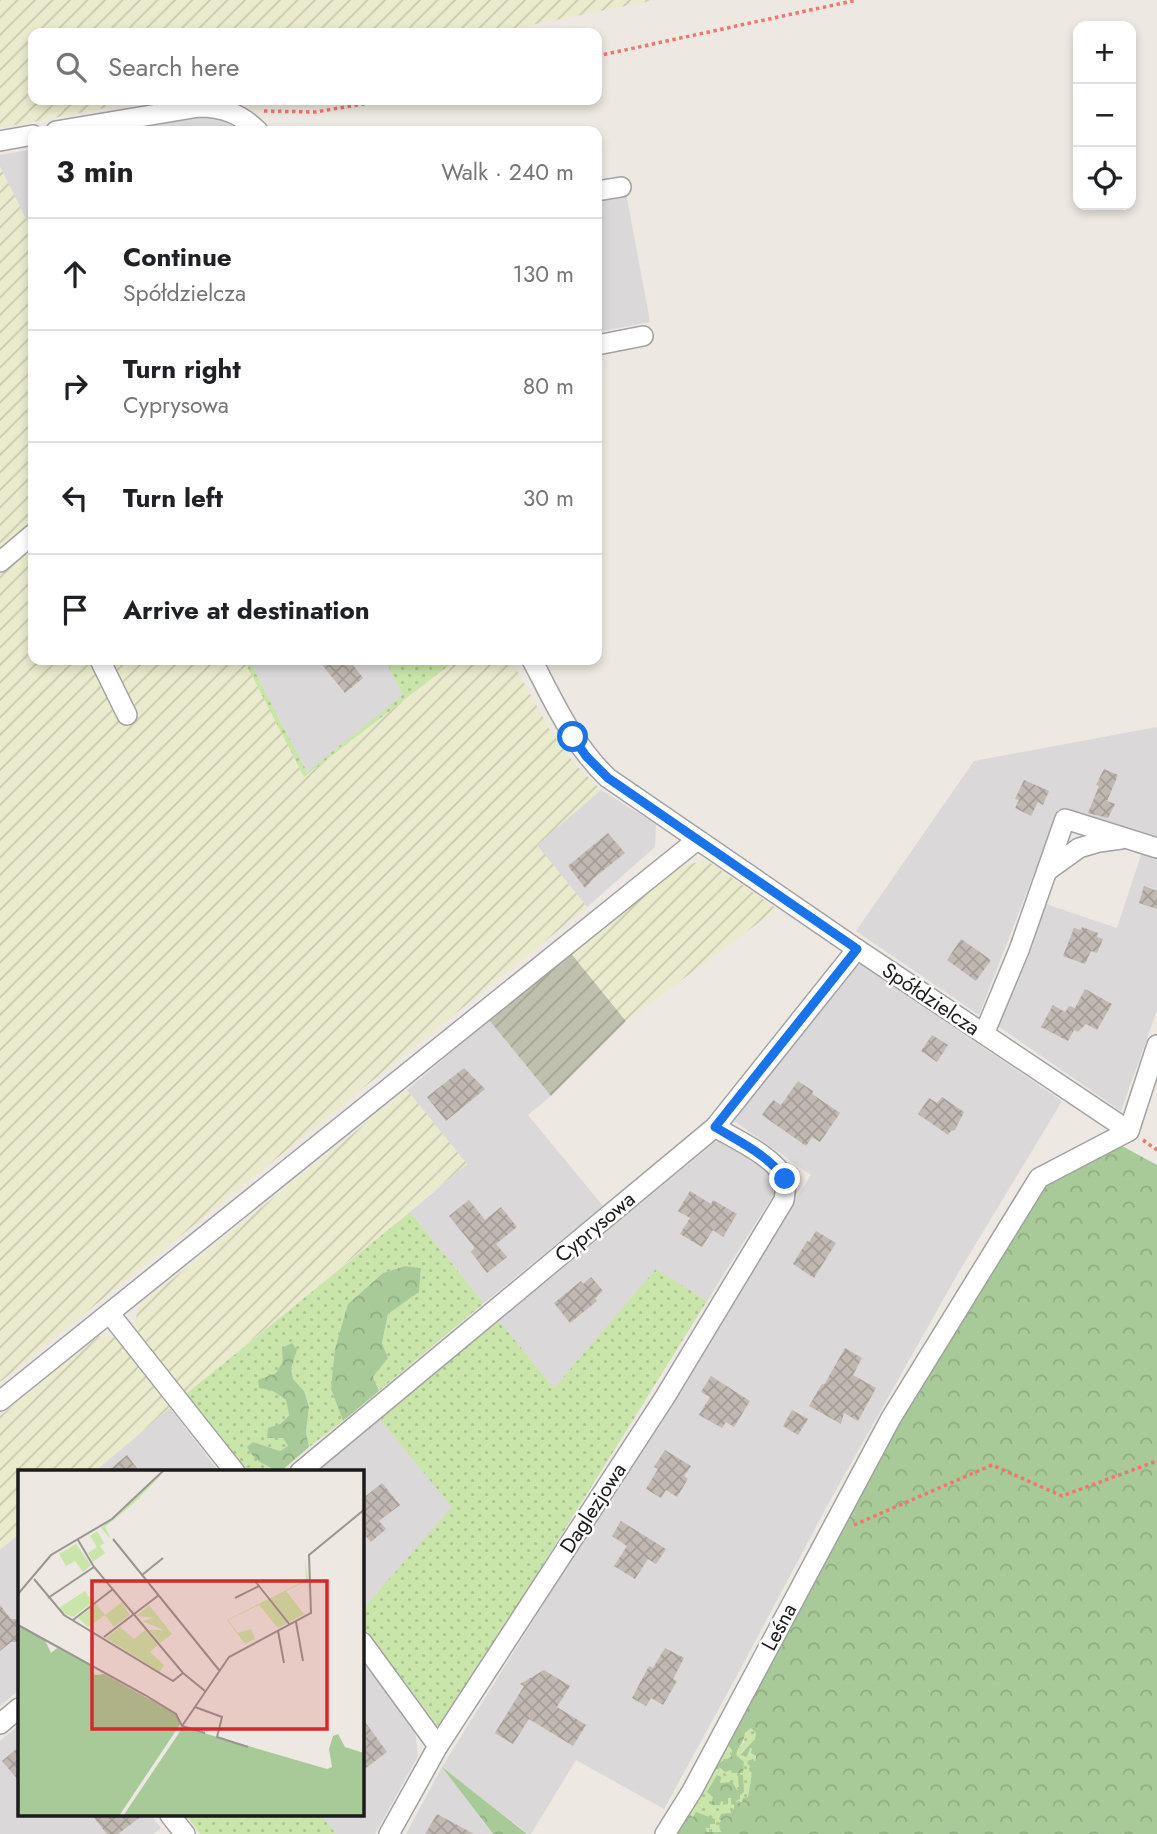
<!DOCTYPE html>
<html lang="en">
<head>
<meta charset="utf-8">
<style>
	:root { --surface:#fff; --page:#f6f6f6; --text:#202124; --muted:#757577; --line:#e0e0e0 }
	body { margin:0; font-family:Jost,sans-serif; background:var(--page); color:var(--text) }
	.controls { position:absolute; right:21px; top:21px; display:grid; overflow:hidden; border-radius:14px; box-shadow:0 4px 10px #0003 }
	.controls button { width:63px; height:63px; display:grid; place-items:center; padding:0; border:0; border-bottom:2px solid var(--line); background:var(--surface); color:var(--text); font:35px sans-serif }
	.stop { position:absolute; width:21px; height:21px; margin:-16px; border:5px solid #1a73e8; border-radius:50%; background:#fff }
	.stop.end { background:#1a73e8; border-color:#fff; box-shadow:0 2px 7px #0008 }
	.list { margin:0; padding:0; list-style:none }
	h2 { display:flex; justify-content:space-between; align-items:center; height:91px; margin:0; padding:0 28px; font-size:30px }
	h2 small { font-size:23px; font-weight:400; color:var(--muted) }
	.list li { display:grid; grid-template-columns:46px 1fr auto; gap:21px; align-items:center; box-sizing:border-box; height:112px; padding:0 28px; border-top:2px solid var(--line) }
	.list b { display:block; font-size:26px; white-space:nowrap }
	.list p { margin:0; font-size:23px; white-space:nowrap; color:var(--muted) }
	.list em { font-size:23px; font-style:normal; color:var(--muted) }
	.icon { flex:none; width:38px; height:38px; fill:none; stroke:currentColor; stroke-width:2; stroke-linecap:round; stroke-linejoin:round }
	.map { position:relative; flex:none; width:1157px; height:1834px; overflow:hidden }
	.search { position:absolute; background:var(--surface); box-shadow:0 4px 10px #0003; left:28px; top:28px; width:574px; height:77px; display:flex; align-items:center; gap:18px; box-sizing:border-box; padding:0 24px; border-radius:14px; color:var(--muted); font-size:26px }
	.panel { position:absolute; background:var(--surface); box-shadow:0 4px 10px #0003; left:28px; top:126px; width:574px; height:539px; border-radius:14px }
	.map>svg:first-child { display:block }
</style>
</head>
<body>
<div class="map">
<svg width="1157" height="1834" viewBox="0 0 1157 1834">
	<defs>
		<pattern id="construction-furrows" width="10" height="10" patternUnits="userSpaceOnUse" patternTransform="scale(1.75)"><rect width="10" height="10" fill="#c0c0ae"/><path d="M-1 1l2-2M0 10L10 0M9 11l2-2" fill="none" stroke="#a4a495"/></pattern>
		<pattern id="farmland-furrows" width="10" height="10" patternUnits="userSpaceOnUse" patternTransform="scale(1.75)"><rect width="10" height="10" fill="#eaebcd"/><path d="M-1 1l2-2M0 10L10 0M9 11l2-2" fill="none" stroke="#c8c9af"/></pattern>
		<pattern id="grass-dots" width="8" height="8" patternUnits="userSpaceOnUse" patternTransform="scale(1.75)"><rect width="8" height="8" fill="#c9e5a9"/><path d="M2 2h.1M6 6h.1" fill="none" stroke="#acc491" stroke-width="1.8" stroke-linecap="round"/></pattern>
		<pattern id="forest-crowns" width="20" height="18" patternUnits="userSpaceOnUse" patternTransform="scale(1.75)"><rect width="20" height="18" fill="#a8ca98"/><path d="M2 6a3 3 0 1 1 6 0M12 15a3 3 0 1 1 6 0" fill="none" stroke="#90ad82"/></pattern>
		<pattern id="building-cross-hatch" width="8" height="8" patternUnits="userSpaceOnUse" patternTransform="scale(1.75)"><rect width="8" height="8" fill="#c1b8b1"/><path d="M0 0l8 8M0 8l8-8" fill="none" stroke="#a59e98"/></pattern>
	</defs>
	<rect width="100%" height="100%" fill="#ede8e1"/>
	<!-- residential -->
	<g fill="#dad8d8">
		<polygon points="210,115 237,123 243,131 124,131"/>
		<polygon points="33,149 33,233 0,167 0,155"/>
		<polygon points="626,193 650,322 597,332 597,199"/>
		<polygon points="249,660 385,660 404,695 307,772"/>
		<polygon points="1157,727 1157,839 1059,809 979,1015 856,931 974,761"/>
		<polygon points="601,790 656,824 655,847 587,907 536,845"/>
		<polygon points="1142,852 1157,856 1157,1010 1121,1111 998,1026 1029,956 1046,904 1117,928"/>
		<polygon points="857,962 1062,1101 957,1275 827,1506 735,1679 664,1809 576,1760 531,1834 528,1834 444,1769 492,1834 406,1834 442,1767 811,1175 730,1118"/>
		<polygon points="489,1020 551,1096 528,1115 603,1206 484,1303 410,1212 467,1164 407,1090"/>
		<polygon points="724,1141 776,1178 778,1187 707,1301 656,1270 554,1388 499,1321 715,1142"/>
		<polygon points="170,1408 219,1472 94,1472"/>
		<polygon points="379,1418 453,1507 362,1610 362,1472 314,1472"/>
		<polygon points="19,1534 19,1690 0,1706 0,1550"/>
		<polygon points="362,1662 415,1729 418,1756 375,1834 336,1834 321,1815 362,1815"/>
		<polygon points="19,1725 19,1815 151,1815 161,1828 153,1834 0,1834 0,1741"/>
	</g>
	<!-- construction -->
	<polygon fill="url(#construction-furrows)" points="570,952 626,1021 551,1096 489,1020"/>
	<!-- farmland -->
	<g fill="url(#farmland-furrows)">
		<polygon points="0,0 655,0 490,33 33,33 33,100 148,100 0,128"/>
		<polygon points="0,167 33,233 33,660 246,660 304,777 456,660 511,660 550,730 573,762 601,790 537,845 587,907 0,1382"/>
		<polygon points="706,860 777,909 626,1021 570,952 682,866"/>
		<polygon points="407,1090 467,1164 186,1394 134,1326 139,1306"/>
		<polygon points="99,1336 117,1337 170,1408 94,1472 19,1472 19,1534 0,1550 0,1416"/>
	</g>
	<!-- grass -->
	<g fill="url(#grass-dots)">
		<polygon points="244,660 249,660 307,772 403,695 385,660 456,660 304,777"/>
		<polygon points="410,1212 484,1303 379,1391 373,1377 388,1358 382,1343 388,1314 419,1292 421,1269 405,1266 383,1273 348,1304 331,1389 343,1421 309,1447 306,1432 309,1407 304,1391 293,1379 291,1369 297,1350 283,1361 276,1373 258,1380 259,1388 273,1391 286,1400 289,1414 267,1437 283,1438 288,1446 280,1451 253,1442 264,1465 280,1472 245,1472 186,1394"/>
		<polygon points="656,1269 707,1301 443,1725 437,1725 362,1625 362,1610 452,1507 379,1418 499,1321 554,1388"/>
		<path d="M751 1728 756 1733 755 1739 740 1754 747 1757 750 1748H752C756 1756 757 1759 751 1766L752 1773 748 1797 742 1802 738 1803 736 1800 739 1789 713 1797 712 1805 721 1801 723 1802 728 1798H732L734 1809 723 1821 724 1832 717 1834 716 1832H707L706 1828 687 1811 726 1743 732 1750 731 1758 717 1763 744 1762 735 1755 737 1750 744 1742 745 1733Z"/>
		<polygon points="186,1815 321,1815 336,1834 200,1834"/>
	</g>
	<!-- forest -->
	<g fill="url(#forest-crowns)">
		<path d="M1111 1140 1157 1165V1834H672L687 1811 693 1817 696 1812 715 1819V1824H710V1828H706L707 1832H722L720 1830 719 1823 722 1821 719 1819 721 1814 731 1813V1810L734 1809V1805L731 1804V1798H728V1804L723 1805V1802L721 1801 720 1805H711L713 1797 707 1792 717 1775 721 1777 720 1783 732 1782 737 1790 739 1789 738 1775H743L744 1792 740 1795V1799L736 1801 738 1803 742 1802 743 1798 748 1797 752 1773 749 1770 750 1766 747 1763 749 1760 755 1761 756 1756 751 1753 752 1748H750L747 1757 740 1755 755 1739 756 1733 751 1728 745 1733C744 1744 738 1745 736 1755L744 1762 743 1773H732L731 1770 725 1772 716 1764 731 1757 732 1750 726 1743 777 1638 1039 1179Z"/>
		<polygon points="405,1266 421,1268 419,1292 388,1314 382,1343 388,1358 373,1377 379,1391 343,1421 331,1389 335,1349 348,1304 383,1273"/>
		<path d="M292 1343 297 1350 291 1369 293 1379 304 1391 309 1407 306 1432 309 1447 280 1472C266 1466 254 1461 247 1447L253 1442 280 1451 288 1446 283 1438H267L268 1428 280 1424 289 1415 286 1400 273 1391 259 1388 258 1380 276 1373 283 1361 282 1348Z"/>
		<polygon points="442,1767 527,1834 528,1834 493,1834"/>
	</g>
	<!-- building -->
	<g fill="url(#building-cross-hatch)">
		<polygon points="318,660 349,660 363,678 345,693"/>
		<polygon points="1104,769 1118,775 1107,801 1115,804 1108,818 1088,813 1099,786 1096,785"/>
		<polygon points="1024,780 1049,791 1043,805 1038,802 1031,816 1015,808 1019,800 1015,799"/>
		<polygon points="608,833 625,853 594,878 585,888 568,866"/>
		<polygon points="1144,886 1157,891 1157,909 1139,903"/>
		<polygon points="1082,927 1098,933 1097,937 1103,939 1097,953 1091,951 1085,964 1063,956 1074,928 1081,930"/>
		<polygon points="961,939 991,960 976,981 947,960"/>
		<polygon points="1085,989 1112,1004 1097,1030 1086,1024 1078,1032 1074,1030 1068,1041 1041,1027 1053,1005 1065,1012 1069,1006 1075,1008"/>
		<polygon points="932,1035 948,1045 937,1062 921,1051"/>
		<polygon points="464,1068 485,1089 446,1121 427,1097"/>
		<polygon points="798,1081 813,1091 812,1094 840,1113 820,1142 812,1137 806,1146 762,1115 773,1100 781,1105"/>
		<polygon points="942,1097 964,1112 955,1130 951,1131 948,1135 918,1114 929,1098 937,1103"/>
		<polygon points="690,1191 711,1204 713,1200 737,1214 723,1237 713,1230 702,1247 680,1234 690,1218 678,1211"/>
		<polygon points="469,1200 485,1220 501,1207 517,1227 496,1244 507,1257 487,1273 471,1252 475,1248 449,1216"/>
		<polygon points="816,1231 836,1243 814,1278 793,1264 807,1241 809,1242"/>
		<polygon points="591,1277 603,1291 595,1298 597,1301 570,1323 554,1303 581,1281 583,1284"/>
		<polygon points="845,1348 862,1358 853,1375 876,1388 858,1421 844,1413 841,1424 809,1406 822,1384 824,1385"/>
		<polygon points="711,1376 750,1401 734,1427 726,1422 722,1428 699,1415 710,1397 701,1392"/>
		<polygon points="792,1410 808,1419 798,1435 783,1426"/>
		<polygon points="665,1450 691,1466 684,1476 688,1479 677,1497 666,1490 661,1498 646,1489 658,1469 654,1467"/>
		<polygon points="127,1455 140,1472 107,1472"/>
		<polygon points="382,1483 400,1505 379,1521 386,1529 371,1542 362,1532 362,1499"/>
		<polygon points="621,1521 666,1549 656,1564 648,1559 635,1579 614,1566 627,1546 612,1536"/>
		<polygon points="0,1605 11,1619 19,1619 19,1642 11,1642 0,1651"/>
		<polygon points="665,1648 684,1658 673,1679 677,1681 663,1705 651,1698 646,1706 632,1698 649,1666 653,1668"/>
		<polygon points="544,1670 570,1686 557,1707 586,1725 573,1746 529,1719 513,1744 495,1733 524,1686 520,1684"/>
		<polygon points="362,1718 387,1752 362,1771"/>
		<polygon points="19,1747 19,1781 2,1761"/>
		<polygon points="437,1814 474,1834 425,1834"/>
		<polygon points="92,1815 143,1815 118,1834 107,1834"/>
	</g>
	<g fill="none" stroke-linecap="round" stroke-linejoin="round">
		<!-- minor casing -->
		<g stroke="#a2a2a2" stroke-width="22">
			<g id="minor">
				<path d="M56 131 199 107C223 107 241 114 258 131"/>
				<polyline points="0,141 33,135"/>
				<polyline points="597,191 621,187"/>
				<polyline points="597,345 643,336"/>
				<polyline points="0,562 33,534"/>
				<polyline points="100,660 127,715"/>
				<path d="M532 660C554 702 573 745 608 778L857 949 1129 1131"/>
				<polyline points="1047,871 1079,848 1099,842 1121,839"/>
				<polyline points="984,1034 1019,950 1065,819 1157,848"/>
				<polyline points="110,1314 235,1472"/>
				<polyline points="0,1401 697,840"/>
				<polyline points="300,1472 715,1127 857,949"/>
				<polyline points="362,1642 438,1746"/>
				<polyline points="0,1724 19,1708"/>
				<polyline points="170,1815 185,1834"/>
				<path d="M389 1834 438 1746 665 1397 784 1200C785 1193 787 1185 784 1178 775 1157 735 1139 715 1127"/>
				<polyline points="665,1834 692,1791 891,1418 1039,1178 1129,1131 1157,1045"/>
			</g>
		</g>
		<!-- path -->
		<g stroke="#f2766d" stroke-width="3.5" stroke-dasharray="3.5 3.5" stroke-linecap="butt">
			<polyline points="597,56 857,0"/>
			<polyline points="264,111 315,112 387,100"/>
			<polyline points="1143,1140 1157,1150"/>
			<polyline points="854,1525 992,1465 1062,1496 1157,1461"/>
		</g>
		<!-- minor -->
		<use href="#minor" stroke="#fff" stroke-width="19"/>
	</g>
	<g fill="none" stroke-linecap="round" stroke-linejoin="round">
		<!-- route -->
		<path stroke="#1a73e8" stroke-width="9" d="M573 737 586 756 608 778 857 949 715 1127C740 1142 768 1155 785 1179"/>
	</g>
	<g text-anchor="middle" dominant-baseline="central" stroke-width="5" stroke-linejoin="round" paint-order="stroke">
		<!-- street labels -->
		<g font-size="21" fill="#1b1b1b" stroke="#fff">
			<text transform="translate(931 999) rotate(34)">Spółdzielcza</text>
			<text transform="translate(595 1227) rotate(-40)">Cyprysowa</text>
			<text transform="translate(593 1508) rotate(-57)">Daglezjowa</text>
			<text transform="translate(779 1627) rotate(-62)">Leśna</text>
		</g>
	</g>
	<!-- overview -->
	<g transform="translate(18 1470)">
		<rect width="346" height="346" fill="#ede8e1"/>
		<path d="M148 0 116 33 87 57 93 69 82 76 87 83 75 92 70 83 79 77 72 66 79 61 86 73 93 69 83 58ZM58 74 73 95 65 102 57 91 48 96 41 84ZM287 91 293 129 289 111 268 121 286 144 260 158 241 135 210 150 220 163 233 159 237 169 227 174 209 150 288 110ZM67 121 75 132 55 147 45 143 41 138ZM104 132 112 145 96 157 87 145 70 157 60 148 78 134 87 145ZM131 135 154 164 142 173 131 160H146L124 151 136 148 119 146ZM102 157 116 169 127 160 140 175 132 182 146 195 142 202 88 168Z" fill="#c9e5a9"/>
		<path d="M0 156 27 170 33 183 39 178 72 195 77 205 86 204 158 244 163 253 101 346H0ZM165 257 309 299 314 297 311 279 315 266 320 264 327 277 346 283V346H105Z" fill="#a8ca98"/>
		<path fill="none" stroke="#999692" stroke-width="2" d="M95 69 201 200M60 70 76 97 165 203 187 221M124 105 145 88M16 109 46 145 155 211 165 203M237 111 272 155M0 124 33 85 94 49 146 0M30 128 76 97M217 128 241 116M55 150 95 119M278 152 285 191M0 155 127 225 158 244 164 256 187 263M260 161 266 193M86 167 141 125M177 237 204 247 199 267 230 277M164 256 211 187 293 143 291 85 347 39"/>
		<path fill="#d62828" fill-opacity="0.15" stroke="#d62828" stroke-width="3.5" d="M74 111H309V259H74Z"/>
		<rect width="346" height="346" fill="none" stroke="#1b1b1b" stroke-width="3.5"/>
	</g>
</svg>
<div class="controls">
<button>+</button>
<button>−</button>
<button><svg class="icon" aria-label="locate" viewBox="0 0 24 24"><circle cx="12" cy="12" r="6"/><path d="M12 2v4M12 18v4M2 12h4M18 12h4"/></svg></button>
</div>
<div class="stop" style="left:573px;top:737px"></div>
<div class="stop end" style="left:785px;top:1179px"></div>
<div class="search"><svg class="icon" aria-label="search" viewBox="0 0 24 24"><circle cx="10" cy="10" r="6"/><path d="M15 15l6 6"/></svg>Search here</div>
<section class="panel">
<h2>3 min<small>Walk · 240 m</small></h2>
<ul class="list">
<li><svg class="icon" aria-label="ahead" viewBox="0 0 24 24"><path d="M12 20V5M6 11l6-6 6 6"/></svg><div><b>Continue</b><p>Spółdzielcza</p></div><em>130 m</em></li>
<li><svg class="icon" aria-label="right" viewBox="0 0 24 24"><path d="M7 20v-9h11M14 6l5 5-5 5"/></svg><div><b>Turn right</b><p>Cyprysowa</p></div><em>80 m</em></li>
<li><svg class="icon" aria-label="left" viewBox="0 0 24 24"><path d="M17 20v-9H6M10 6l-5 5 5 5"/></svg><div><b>Turn left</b></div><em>30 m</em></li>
<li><svg class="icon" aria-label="arrive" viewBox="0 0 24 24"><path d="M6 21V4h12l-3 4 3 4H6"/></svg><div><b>Arrive at destination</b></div></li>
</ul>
</section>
</div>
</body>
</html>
